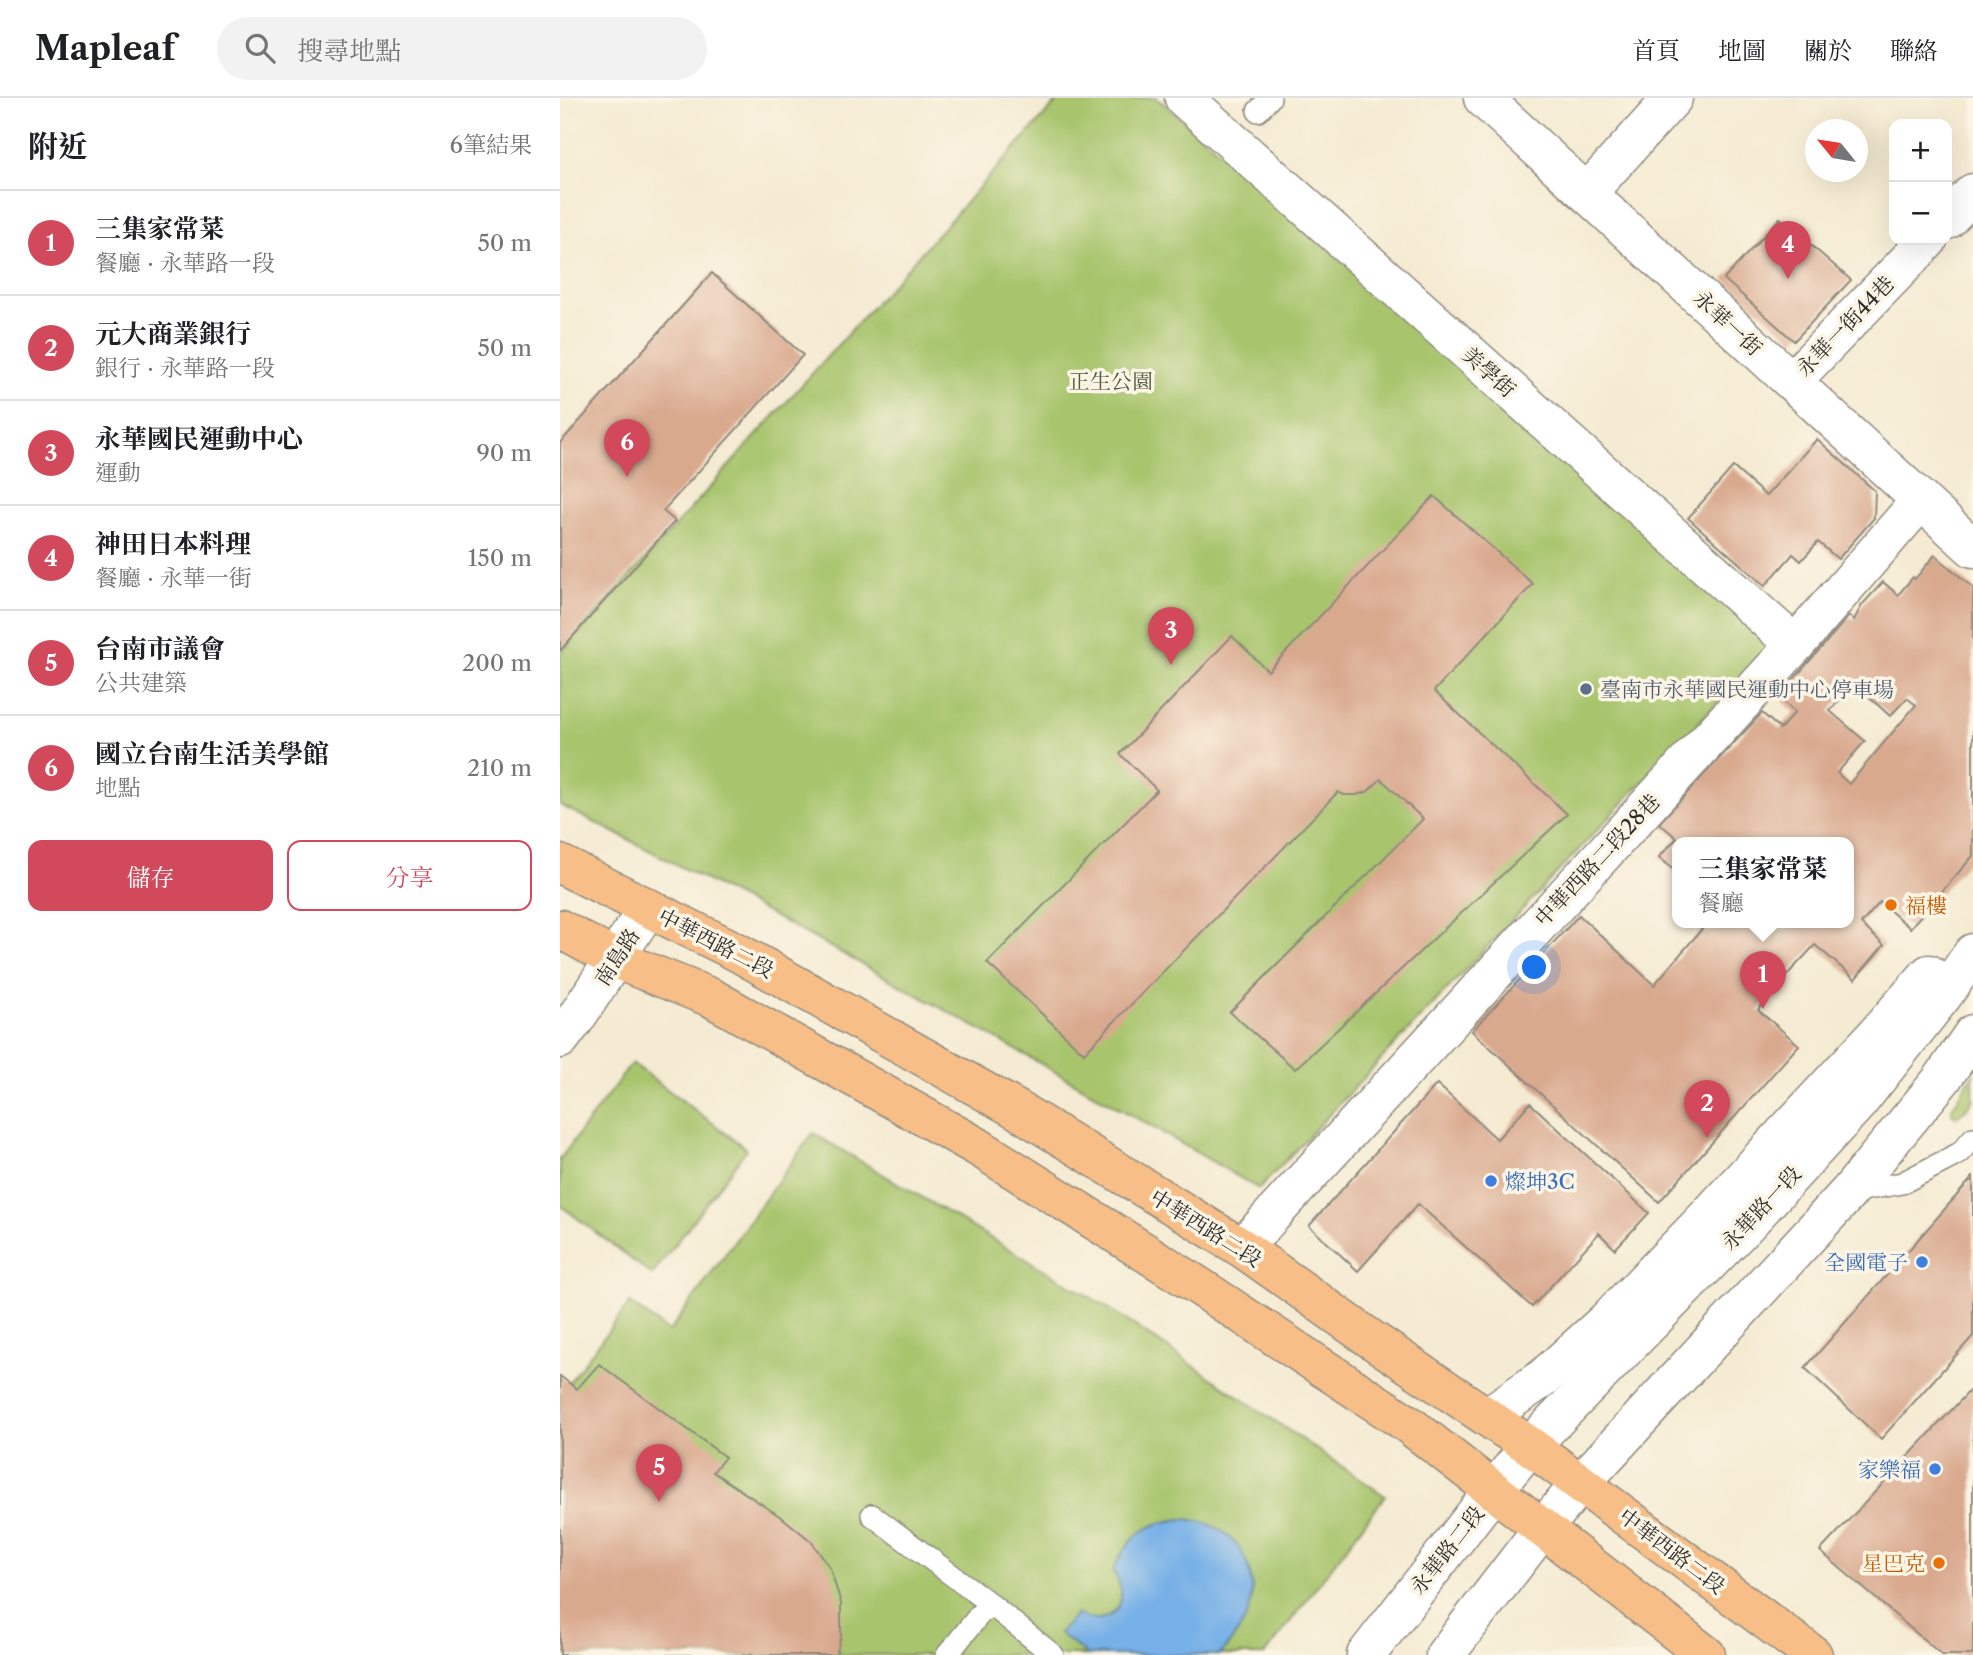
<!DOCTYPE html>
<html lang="zh-TW">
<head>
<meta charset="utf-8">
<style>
	:root { --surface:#fff; --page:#f2f2f2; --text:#202124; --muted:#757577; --line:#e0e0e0; --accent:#d1495b }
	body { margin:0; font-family:"Libre Caslon Text","Noto Serif TC",serif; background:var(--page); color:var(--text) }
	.controls { position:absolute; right:21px; top:21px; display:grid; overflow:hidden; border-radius:14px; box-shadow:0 7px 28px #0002 }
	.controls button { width:63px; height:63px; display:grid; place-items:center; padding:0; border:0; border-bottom:2px solid var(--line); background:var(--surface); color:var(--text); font:35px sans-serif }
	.compass { position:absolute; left:1245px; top:21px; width:63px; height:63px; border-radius:50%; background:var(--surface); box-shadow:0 7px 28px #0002; rotate:300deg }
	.you { position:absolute; left:975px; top:870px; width:24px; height:24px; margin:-18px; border:5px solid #fff; border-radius:50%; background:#1a73e8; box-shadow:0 0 0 10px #1a73e833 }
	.badge { display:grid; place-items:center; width:46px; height:46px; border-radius:50%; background:var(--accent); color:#fff; font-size:23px; font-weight:700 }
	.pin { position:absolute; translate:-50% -58px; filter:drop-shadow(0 2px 4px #0008) }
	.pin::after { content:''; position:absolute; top:37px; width:24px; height:21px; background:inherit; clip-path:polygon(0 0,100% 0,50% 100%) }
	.popup { position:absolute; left:1112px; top:739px; width:182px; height:91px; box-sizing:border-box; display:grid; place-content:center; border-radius:14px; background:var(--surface); filter:drop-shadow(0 2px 5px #0005); font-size:23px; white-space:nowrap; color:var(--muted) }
	.popup b { font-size:26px; color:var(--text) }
	.popup::after { content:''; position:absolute; left:50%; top:100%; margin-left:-14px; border:14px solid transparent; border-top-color:var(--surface) }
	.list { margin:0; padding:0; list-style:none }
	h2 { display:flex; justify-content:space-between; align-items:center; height:91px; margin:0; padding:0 28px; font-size:30px }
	h2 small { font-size:23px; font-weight:400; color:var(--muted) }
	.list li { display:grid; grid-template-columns:46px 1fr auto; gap:21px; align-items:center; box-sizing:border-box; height:105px; padding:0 28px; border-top:2px solid var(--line) }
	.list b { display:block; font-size:26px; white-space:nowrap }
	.list p { margin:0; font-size:23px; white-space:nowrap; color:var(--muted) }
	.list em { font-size:23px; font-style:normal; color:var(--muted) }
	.actions { display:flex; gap:14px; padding:21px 28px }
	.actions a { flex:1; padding:16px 0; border:2px solid var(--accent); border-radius:14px; text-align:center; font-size:24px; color:var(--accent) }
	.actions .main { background:var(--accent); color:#fff }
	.icon { flex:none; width:38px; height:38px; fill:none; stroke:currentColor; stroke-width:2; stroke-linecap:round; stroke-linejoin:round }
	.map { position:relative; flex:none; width:1413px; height:1557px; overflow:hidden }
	header { display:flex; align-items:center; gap:42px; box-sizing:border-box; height:98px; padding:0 35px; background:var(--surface); border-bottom:2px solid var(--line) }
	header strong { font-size:33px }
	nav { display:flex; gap:38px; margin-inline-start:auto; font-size:24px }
	.search { width:490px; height:63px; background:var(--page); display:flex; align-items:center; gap:18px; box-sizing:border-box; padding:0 24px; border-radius:38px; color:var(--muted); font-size:26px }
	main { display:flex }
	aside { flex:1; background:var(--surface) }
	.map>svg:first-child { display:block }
</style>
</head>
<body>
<header>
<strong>Mapleaf</strong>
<div class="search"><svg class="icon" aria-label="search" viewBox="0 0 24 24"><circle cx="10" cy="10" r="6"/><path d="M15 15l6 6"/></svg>搜尋地點</div>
<nav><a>首頁</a><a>地圖</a><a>關於</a><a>聯絡</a></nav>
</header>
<main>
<aside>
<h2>附近<small>6筆結果</small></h2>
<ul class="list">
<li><span class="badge">1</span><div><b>三集家常菜</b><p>餐廳 · 永華路一段</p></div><em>50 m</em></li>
<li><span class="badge">2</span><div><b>元大商業銀行</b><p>銀行 · 永華路一段</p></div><em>50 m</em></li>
<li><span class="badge">3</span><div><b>永華國民運動中心</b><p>運動</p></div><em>90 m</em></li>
<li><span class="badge">4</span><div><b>神田日本料理</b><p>餐廳 · 永華一街</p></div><em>150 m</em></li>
<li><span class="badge">5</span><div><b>台南市議會</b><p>公共建築</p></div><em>200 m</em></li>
<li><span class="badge">6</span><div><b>國立台南生活美學館</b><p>地點</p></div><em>210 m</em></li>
</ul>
<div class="actions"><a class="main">儲存</a><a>分享</a></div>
</aside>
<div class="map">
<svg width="1413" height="1557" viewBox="0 0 1413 1557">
	<rect width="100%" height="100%" fill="#fcf5e5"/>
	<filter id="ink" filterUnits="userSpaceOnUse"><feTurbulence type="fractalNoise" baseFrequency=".0143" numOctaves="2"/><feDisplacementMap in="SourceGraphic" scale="14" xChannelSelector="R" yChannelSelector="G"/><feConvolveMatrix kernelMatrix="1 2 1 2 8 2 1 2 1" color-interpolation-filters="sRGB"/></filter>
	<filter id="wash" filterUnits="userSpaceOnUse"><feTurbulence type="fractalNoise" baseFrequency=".00686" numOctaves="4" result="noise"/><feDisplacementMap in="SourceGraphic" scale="28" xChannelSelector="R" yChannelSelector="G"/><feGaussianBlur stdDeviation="1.57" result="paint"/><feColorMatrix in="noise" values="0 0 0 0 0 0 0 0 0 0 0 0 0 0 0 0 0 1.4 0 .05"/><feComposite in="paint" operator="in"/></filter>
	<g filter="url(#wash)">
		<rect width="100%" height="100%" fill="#f5ebd3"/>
		<!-- green -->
		<g fill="#a8c56d" stroke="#6a784c" stroke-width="2">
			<path d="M500 0H597L1223 535 699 1091C598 1031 496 974 394 917 264 845 133 773 0 707V556Z"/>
			<polygon points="72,965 187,1051 92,1177 0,1107 0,1061"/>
			<polygon points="1413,976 1413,1003 1401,1016 1396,1019 1392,1015 1392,1010"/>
			<polygon points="253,1035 547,1209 825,1398 705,1557 0,1557 0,1296 70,1205 109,1234"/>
		</g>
		<!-- water -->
		<path fill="#76b0e7" stroke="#506e89" stroke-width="2" d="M623 1421C636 1422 648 1424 659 1431 689 1450 700 1490 685 1522 679 1534 669 1546 660 1557H527L499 1535 517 1516C550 1533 575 1503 553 1474 567 1439 586 1424 623 1421Z"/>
		<g id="blocks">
			<!-- building -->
			<g fill="#d9a98e" fill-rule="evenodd">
				<polygon points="1220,120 1291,182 1234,243 1164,181"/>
				<polygon points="152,175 243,257 103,413 115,423 0,553 0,345"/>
				<polygon points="1257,341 1315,393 1314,420 1278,461 1258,444 1241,463 1233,456 1205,488 1128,420 1173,369 1206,398"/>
				<polygon points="874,398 973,486 874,593 1007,716 735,971 670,914 863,721 821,681 807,694 796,697 784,697 778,694 524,955 427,865 597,692 560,656 672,538 708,573"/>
				<path d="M1375 457 1413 490V758L1350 830 1320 804 1301 826 1324 847 1295 881 1255 847 1228 876 1198 912 1239 947 1099 1104 912 933 1019 817 1094 887 1147 825H1289V745H1117V775L1099 759 1117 740 1099 725 1202 615 1220 631 1235 614 1218 599 1289 518 1294 522 1302 507 1323 484 1338 497 1353 479 1355 481ZM1294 585 1330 618 1347 600 1356 607 1289 686 1277 675 1305 643 1270 613Z"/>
				<polygon points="877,986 937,1041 970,1005 1089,1115 1055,1151 1039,1135 972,1209 858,1106 798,1173 749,1128"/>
				<polygon points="1413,1079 1413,1238 1321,1341 1245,1270"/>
				<polygon points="39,1266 165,1359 153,1374 224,1421 251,1443 270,1470 281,1505 281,1538 276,1557 0,1557 0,1278 17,1291"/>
				<polygon points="1413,1289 1413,1557 1382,1557 1260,1453"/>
			</g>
		</g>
	</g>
	<g filter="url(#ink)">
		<use href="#blocks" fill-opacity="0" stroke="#908b7f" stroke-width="2"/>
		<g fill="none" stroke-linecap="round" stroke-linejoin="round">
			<!-- service casing -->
			<g stroke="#908b7f" stroke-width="24">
				<g id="service">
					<polyline points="698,13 710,0"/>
					<polyline points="1291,1094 1342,1085 1400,1055 1413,1040"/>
					<polyline points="312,1417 429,1505"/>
					<polyline points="387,1557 429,1505 493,1557"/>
				</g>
			</g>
			<!-- minor casing -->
			<g stroke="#908b7f" stroke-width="41">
				<g id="minor">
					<polyline points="624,0 1235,547"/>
					<polyline points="923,0 1413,450"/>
					<polyline points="1027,95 1113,0"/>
					<polyline points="1387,122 1413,95"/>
					<polyline points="1232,283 1368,142"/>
					<polyline points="0,941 16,920 88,810"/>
					<polyline points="682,1150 1235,547 1361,402"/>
				</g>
			</g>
			<!-- tertiary casing -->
			<g stroke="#908b7f" stroke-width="41">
				<g id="tertiary">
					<polyline points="928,1318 983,1280 1046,1223 1143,1123 1312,941 1369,876"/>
					<polyline points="806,1557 933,1393 970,1348 1188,1125 1298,1005 1384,896 1413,855"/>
					<polyline points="885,1557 982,1431 1021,1385 1289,1094 1382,981 1413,936"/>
				</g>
			</g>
			<!-- primary casing -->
			<g stroke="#908b7f" stroke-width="41">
				<g id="primary">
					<polyline points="0,766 177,854 456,1011 682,1150 808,1239 970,1348 1253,1557"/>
					<polyline points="0,831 55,861 152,900 418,1049 637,1187 848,1326 1146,1557"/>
				</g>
			</g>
			<!-- service -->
			<use href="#service" stroke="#fff" stroke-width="21"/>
			<!-- minor -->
			<use href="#minor" stroke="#fff" stroke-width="38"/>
			<!-- tertiary -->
			<use href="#tertiary" stroke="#fff" stroke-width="38"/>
			<!-- primary -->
			<use href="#primary" stroke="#f7be88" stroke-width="38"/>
		</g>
	</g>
	<!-- markers -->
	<circle fill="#5c6f8a" stroke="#fcf5e5" stroke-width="2.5" cx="1026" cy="591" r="7"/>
	<g fill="#e8710a" stroke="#fcf5e5" stroke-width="2.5">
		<circle cx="1331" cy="807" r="7"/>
		<circle cx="1379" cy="1465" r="7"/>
	</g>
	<g fill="#3f7fe0" stroke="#fcf5e5" stroke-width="2.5">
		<circle cx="931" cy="1083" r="7"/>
		<circle cx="1362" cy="1164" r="7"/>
		<circle cx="1375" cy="1371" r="7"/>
	</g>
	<g text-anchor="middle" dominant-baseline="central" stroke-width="7" stroke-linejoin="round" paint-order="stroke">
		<!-- street labels -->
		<g font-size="21" fill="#2b2b2b" stroke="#fcf5e5">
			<text transform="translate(1168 225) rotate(43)">永華一街</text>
			<text transform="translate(1285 228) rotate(-46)">永華一街44巷</text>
			<text transform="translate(929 274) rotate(42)">美學街</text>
			<text transform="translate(1037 762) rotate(-47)">中華西路二段28巷</text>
			<text transform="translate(156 845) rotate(27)">中華西路二段</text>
			<text transform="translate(57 859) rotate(-57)">南島路</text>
			<text transform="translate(1201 1110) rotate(-47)">永華路一段</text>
			<text transform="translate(646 1130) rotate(32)">中華西路二段</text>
			<text transform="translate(887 1452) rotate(-52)">永華路二段</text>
			<text transform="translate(1112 1453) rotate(37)">中華西路二段</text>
		</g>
		<!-- park labels -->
		<g font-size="21" fill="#50593f" stroke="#fcf5e5">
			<text x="551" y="283">正生公園</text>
		</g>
		<!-- service labels -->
		<g font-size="21" fill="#4e5e75" stroke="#fcf5e5" text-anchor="start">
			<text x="1040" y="591">臺南市永華國民運動中心停車場</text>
		</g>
		<!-- food labels -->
		<g font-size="21" fill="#c56008" stroke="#fcf5e5" text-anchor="start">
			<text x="1345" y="807">福樓</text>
			<text x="1365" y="1465" text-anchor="end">星巴克</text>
		</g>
		<!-- shop labels -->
		<g font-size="21" fill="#366cbe" stroke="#fcf5e5" text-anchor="end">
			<text x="945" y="1083" text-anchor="start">燦坤3C</text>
			<text x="1348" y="1164">全國電子</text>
			<text x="1361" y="1371">家樂福</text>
		</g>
	</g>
</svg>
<div class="controls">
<button>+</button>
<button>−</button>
</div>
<svg class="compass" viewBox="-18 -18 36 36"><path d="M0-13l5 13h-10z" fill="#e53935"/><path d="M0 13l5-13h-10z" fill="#757577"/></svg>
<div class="you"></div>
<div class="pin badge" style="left:1203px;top:911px">1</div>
<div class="popup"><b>三集家常菜</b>餐廳</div>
<div class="pin badge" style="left:1147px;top:1040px">2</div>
<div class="pin badge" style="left:611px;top:567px">3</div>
<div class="pin badge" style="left:1228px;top:181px">4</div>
<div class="pin badge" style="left:99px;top:1404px">5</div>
<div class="pin badge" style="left:67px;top:379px">6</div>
</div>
</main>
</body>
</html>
